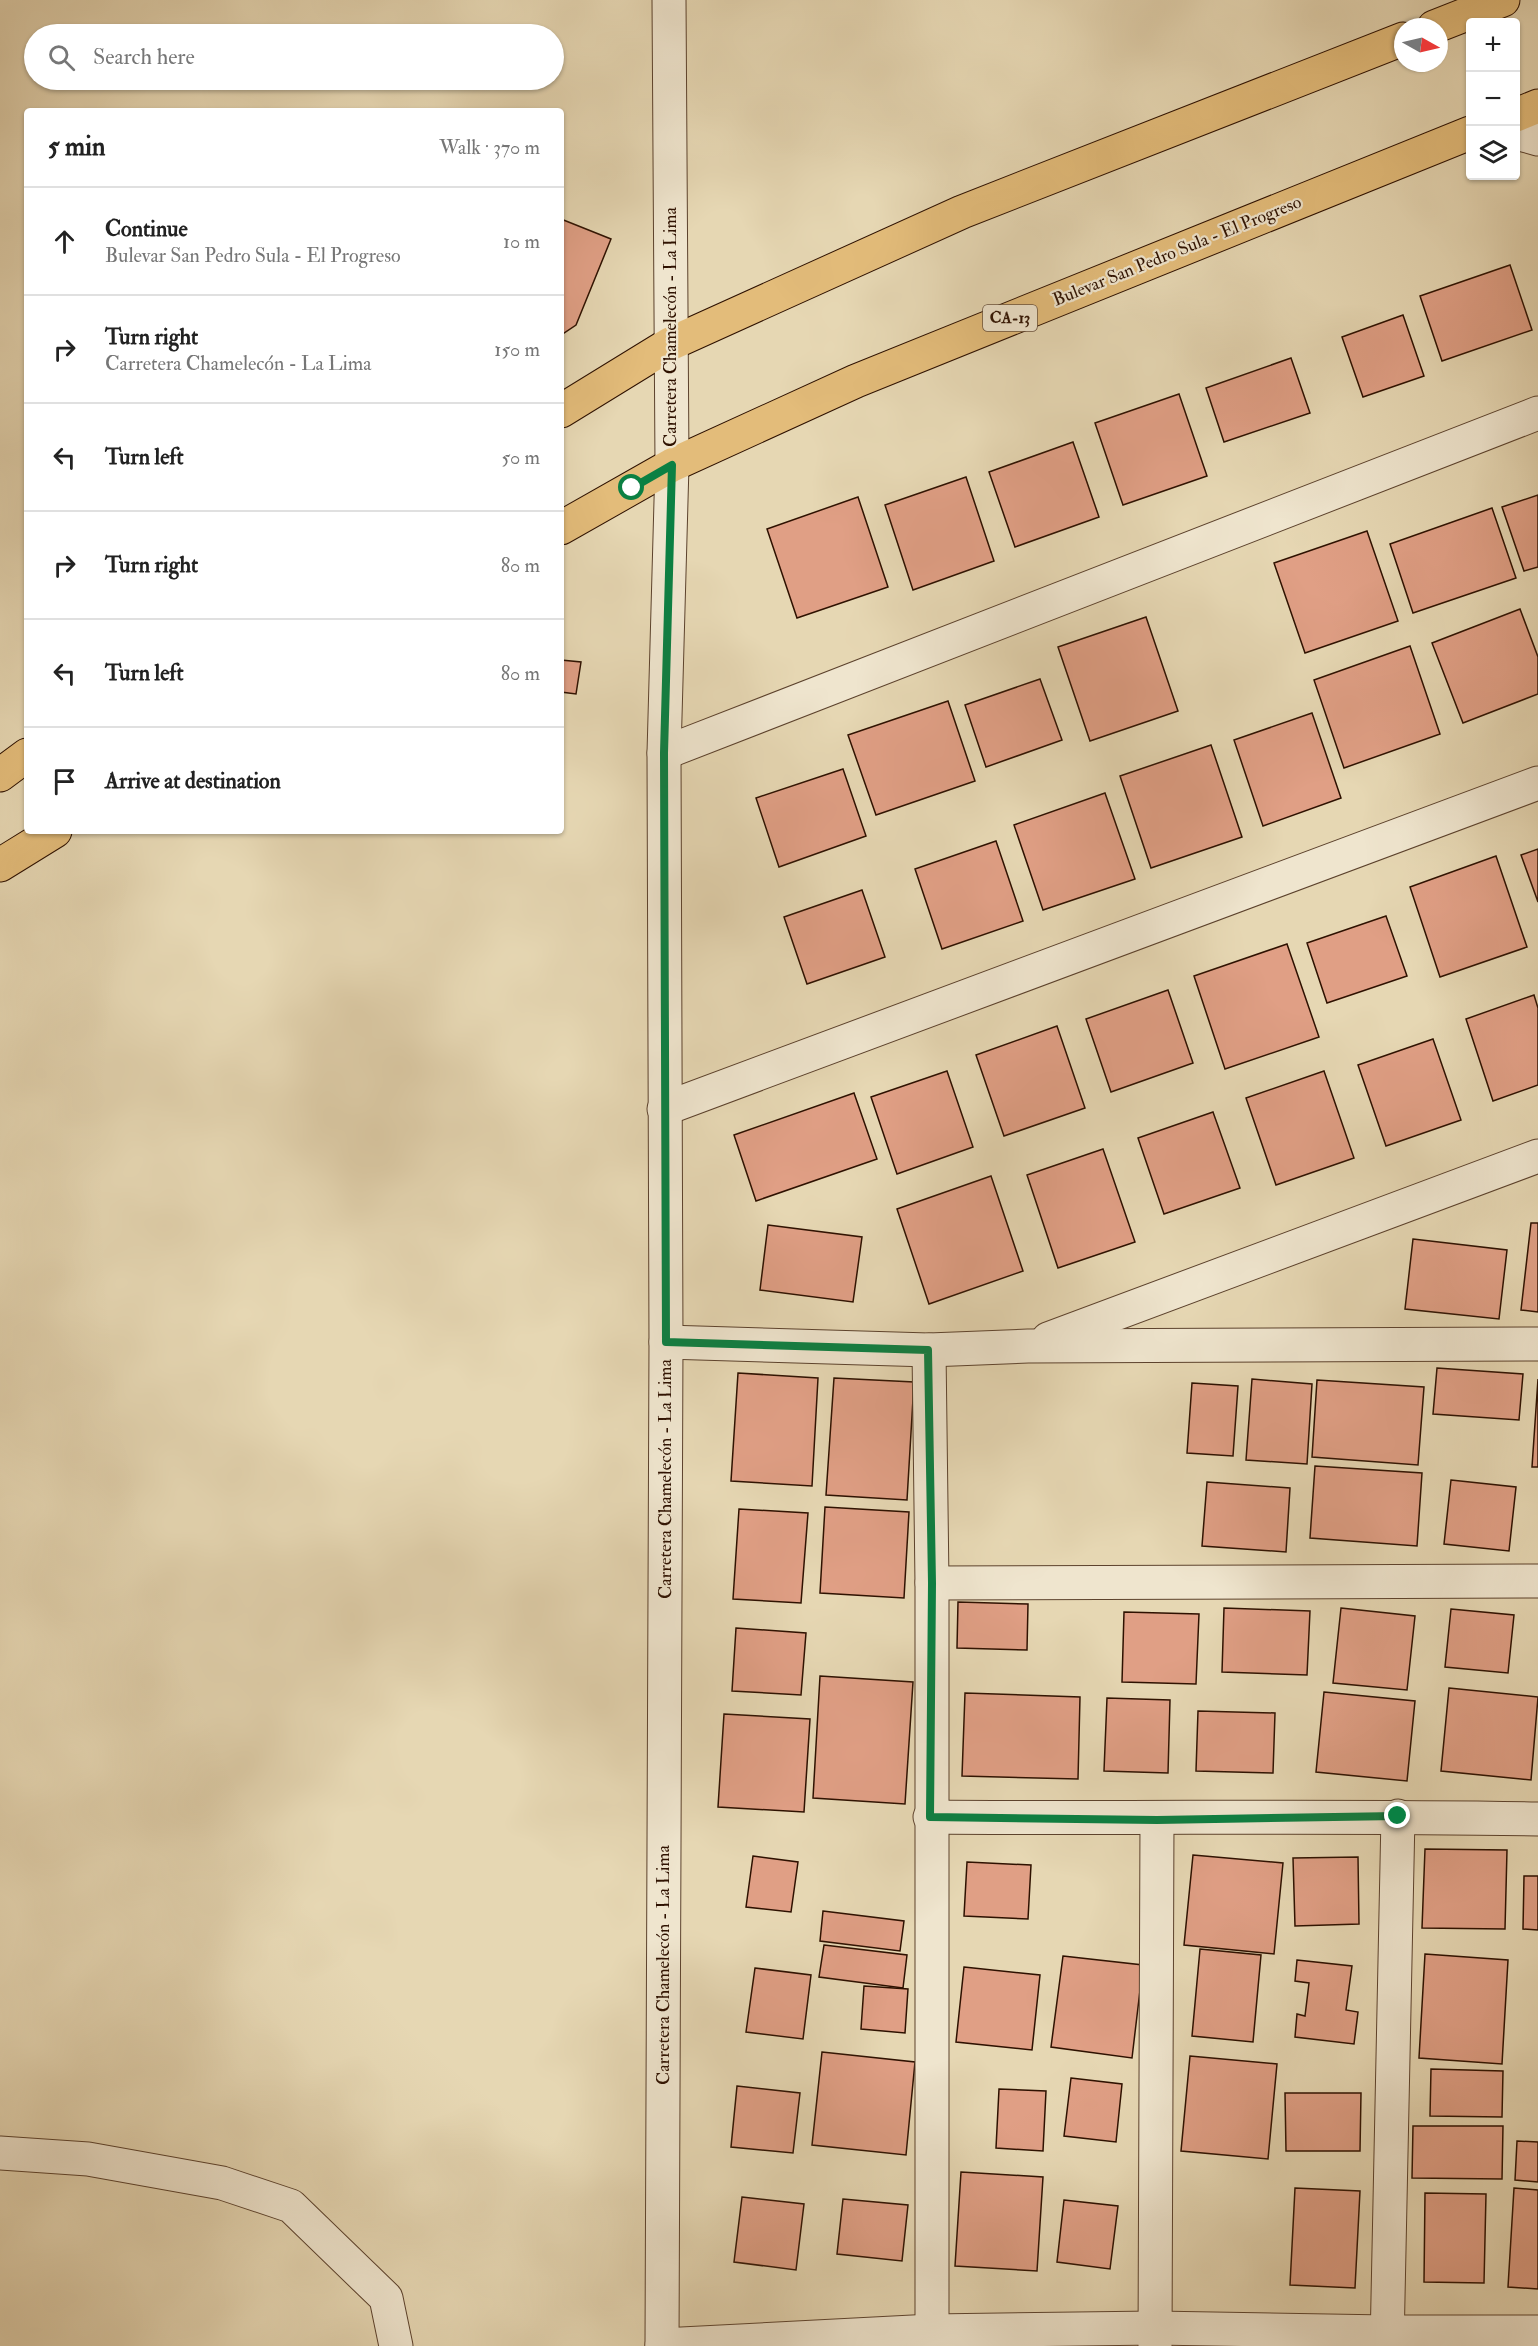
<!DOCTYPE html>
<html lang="en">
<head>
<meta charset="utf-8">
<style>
	:root { --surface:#fff; --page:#f6f6f6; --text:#222; --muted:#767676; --line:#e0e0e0 }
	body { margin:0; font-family:"IM FELL Double Pica",serif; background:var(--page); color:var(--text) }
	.controls { position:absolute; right:18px; top:18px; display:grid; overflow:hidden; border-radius:6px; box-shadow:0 2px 4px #0004 }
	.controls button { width:54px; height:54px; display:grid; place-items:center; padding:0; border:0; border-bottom:2px solid var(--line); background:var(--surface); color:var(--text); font:30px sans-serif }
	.compass { position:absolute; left:1394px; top:18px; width:54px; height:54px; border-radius:50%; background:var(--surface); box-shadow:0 2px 4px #0004; rotate:98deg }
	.stop { position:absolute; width:18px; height:18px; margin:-14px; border:4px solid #0b8043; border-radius:50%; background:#fff }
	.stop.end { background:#0b8043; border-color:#fff; box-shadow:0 2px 6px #0008 }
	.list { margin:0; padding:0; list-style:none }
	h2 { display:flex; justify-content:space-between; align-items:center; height:78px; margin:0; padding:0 24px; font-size:26px }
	h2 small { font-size:20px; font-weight:400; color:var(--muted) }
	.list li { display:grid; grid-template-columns:39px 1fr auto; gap:18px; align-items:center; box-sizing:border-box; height:108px; padding:0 24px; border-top:2px solid var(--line) }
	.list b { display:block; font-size:22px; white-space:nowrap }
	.list p { margin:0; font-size:20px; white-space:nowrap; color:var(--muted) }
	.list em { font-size:20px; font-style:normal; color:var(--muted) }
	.icon { flex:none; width:33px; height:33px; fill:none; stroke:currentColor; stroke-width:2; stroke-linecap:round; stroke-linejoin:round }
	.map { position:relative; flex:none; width:1538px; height:2346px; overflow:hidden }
	.search { position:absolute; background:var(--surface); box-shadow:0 2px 4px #0004; left:24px; top:24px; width:540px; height:66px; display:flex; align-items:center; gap:15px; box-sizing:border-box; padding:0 21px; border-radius:33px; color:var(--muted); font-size:22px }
	.panel { position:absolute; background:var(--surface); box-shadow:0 2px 4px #0004; left:24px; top:108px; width:540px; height:726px; border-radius:6px }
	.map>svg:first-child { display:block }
</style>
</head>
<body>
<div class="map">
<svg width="1538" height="2346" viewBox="0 0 1538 2346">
	<rect width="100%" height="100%" fill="#e6d7b3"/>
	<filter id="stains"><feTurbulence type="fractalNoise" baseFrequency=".00333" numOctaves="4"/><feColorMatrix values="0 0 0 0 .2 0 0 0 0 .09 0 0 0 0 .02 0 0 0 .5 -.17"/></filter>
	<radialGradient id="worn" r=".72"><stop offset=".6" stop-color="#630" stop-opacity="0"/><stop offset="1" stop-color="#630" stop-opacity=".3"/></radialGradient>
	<!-- building -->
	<g fill="#e09f85" stroke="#2e1100" stroke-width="1.5">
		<polygon points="561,219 611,239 576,325 561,335"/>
		<polygon points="1510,265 1532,330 1442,361 1420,296"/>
		<polygon points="1403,315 1424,376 1363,397 1342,337"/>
		<polygon points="1291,358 1310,413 1224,442 1206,388"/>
		<polygon points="1179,394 1207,476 1123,505 1095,423"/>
		<polygon points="1073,442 1099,517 1015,547 989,472"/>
		<polygon points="966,477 994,561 913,590 885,505"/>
		<polygon points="1538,495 1538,567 1524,571 1502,507"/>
		<polygon points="858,497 888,587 797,618 767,529"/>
		<polygon points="1492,508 1516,578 1413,613 1390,544"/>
		<polygon points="1367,531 1398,621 1305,653 1274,563"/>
		<polygon points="1520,609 1538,657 1538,694 1463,723 1432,643"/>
		<polygon points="1146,617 1178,711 1090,741 1058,647"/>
		<polygon points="1410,646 1440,734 1344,768 1314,680"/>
		<polygon points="561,660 581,662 576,694 561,692"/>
		<polygon points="1040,679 1062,740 986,767 965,705"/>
		<polygon points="948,701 975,781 876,815 848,735"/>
		<polygon points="1312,713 1341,798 1263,826 1234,740"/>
		<polygon points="1211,745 1242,837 1151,868 1120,776"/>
		<polygon points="843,769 866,836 779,867 756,798"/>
		<polygon points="1105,793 1135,879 1043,910 1014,825"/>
		<polygon points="996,841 1023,921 942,949 915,869"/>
		<polygon points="1538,849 1538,902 1521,855"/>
		<polygon points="1496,856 1527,947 1440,977 1410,887"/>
		<polygon points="862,890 885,957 807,984 784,917"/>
		<polygon points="1386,916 1407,976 1327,1003 1307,943"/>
		<polygon points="1287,944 1319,1037 1225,1069 1194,976"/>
		<polygon points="1168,990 1193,1063 1111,1092 1086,1019"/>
		<polygon points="1534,995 1538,1008 1538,1085 1493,1101 1466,1019"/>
		<polygon points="1057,1026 1085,1108 1004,1136 976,1055"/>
		<polygon points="1433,1039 1461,1120 1386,1146 1358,1065"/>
		<polygon points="947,1071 973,1147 897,1174 871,1097"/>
		<polygon points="1324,1071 1354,1158 1276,1185 1246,1098"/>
		<polygon points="854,1093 877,1159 756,1201 734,1135"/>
		<polygon points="1213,1112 1240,1188 1164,1214 1138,1138"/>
		<polygon points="1103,1149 1135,1242 1058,1268 1027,1175"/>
		<polygon points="991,1176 1023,1271 929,1304 897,1209"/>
		<polygon points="1531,1223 1538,1223 1538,1312 1521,1310"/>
		<polygon points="768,1225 862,1237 853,1302 760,1290"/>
		<polygon points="1413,1239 1507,1250 1499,1319 1405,1309"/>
		<polygon points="1437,1368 1523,1374 1519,1420 1433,1414"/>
		<polygon points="738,1373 818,1378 812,1486 731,1481"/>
		<polygon points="834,1378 914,1382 907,1500 826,1495"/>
		<polygon points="1252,1379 1312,1384 1307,1464 1246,1460"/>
		<polygon points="1538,1379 1538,1467 1532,1467"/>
		<polygon points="1317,1380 1424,1387 1418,1465 1312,1457"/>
		<polygon points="1192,1383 1238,1386 1233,1456 1187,1453"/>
		<polygon points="1315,1466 1422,1473 1417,1546 1310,1538"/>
		<polygon points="1451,1480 1516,1487 1509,1551 1444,1544"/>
		<polygon points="1207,1482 1290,1488 1286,1552 1202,1546"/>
		<polygon points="825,1507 909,1512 904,1598 820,1593"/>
		<polygon points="739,1509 808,1513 801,1603 733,1599"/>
		<polygon points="958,1602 1028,1604 1027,1650 957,1648"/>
		<polygon points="1224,1608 1310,1611 1307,1675 1222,1672"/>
		<polygon points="1341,1608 1415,1616 1407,1690 1333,1683"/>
		<polygon points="1451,1609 1514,1615 1508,1673 1445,1667"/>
		<polygon points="1124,1612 1199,1614 1196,1684 1122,1682"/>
		<polygon points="736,1628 806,1633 801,1695 732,1691"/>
		<polygon points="820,1676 913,1682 905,1804 813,1798"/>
		<polygon points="1449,1688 1538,1697 1531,1780 1441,1771"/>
		<polygon points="1324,1692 1415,1701 1407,1781 1316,1772"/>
		<polygon points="965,1693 1080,1697 1078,1779 962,1776"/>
		<polygon points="1107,1698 1170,1700 1168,1773 1104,1771"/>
		<polygon points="1198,1711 1275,1713 1273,1773 1196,1771"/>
		<polygon points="724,1714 810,1719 804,1812 718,1807"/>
		<polygon points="1425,1849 1507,1850 1505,1929 1422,1928"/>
		<polygon points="1193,1855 1283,1863 1274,1954 1184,1945"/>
		<polygon points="753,1856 798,1862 791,1912 746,1907"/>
		<polygon points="1358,1857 1359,1924 1295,1926 1293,1858"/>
		<polygon points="967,1862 1031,1865 1028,1919 964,1916"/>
		<polygon points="1524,1876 1538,1876 1538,1930 1523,1929"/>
		<polygon points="823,1911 904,1921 900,1951 820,1941"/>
		<polygon points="824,1945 907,1955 903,1988 819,1977"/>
		<polygon points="1200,1949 1261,1955 1253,2042 1192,2036"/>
		<polygon points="1425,1954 1508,1960 1502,2064 1419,2058"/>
		<polygon points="1063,1956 1143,1965 1132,2058 1051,2047"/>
		<polygon points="1297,1960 1352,1966 1346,2010 1358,2012 1354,2044 1295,2037 1297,2014 1305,2016 1309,1983 1295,1981"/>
		<polygon points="964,1967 1040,1975 1032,2050 956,2042"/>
		<polygon points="755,1968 811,1975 803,2039 746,2032"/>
		<polygon points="864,1986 908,1989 905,2033 861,2029"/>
		<polygon points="822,2052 915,2062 906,2155 812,2145"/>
		<polygon points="1190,2056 1277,2064 1268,2159 1181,2151"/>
		<polygon points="1431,2069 1503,2071 1502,2117 1430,2116"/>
		<polygon points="1071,2078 1122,2084 1116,2142 1064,2136"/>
		<polygon points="737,2086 800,2093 793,2153 731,2147"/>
		<polygon points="999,2089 1046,2091 1043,2151 996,2148"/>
		<polygon points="1285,2093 1361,2093 1360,2151 1286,2151"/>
		<polygon points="1413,2126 1503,2126 1502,2179 1412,2178"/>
		<polygon points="1517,2141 1538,2142 1538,2182 1515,2180"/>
		<polygon points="961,2172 1043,2177 1037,2271 955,2266"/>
		<polygon points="1295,2188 1360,2191 1355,2288 1290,2285"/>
		<polygon points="1514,2188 1538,2190 1538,2289 1508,2287"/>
		<polygon points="1425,2193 1486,2194 1484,2283 1424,2282"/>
		<polygon points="742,2197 804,2204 796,2270 734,2262"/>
		<polygon points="843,2199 908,2205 902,2261 837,2254"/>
		<polygon points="1064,2200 1118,2206 1110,2269 1057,2262"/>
	</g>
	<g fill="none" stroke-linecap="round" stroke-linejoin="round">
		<!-- minor casing -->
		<g stroke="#5c422d" stroke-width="35">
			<g id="minor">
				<polyline points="1516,133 1538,139"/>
				<polyline points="664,753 1538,413"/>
				<polyline points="664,1109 1538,783"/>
				<polyline points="1048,1339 1538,1156"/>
				<polyline points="666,1342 929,1350 1028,1346 1538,1344"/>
				<polyline points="929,1350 932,1583 932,2346"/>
				<polyline points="932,1583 1538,1581"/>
				<path d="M930 1817C1133 1819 1335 1815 1538 1819"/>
				<polyline points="0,2153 88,2159 222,2183 291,2206 386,2298 396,2346"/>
				<polyline points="662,2345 932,2331 1155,2328 1387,2332 1538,2332"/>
				<polyline points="662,2346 666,1342 664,753 672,465 669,0"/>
				<polyline points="1155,2346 1157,1820"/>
				<polyline points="1387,2346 1398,1816"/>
			</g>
		</g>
		<!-- major casing -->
		<g stroke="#2e1100" stroke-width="35">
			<g id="major">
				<polyline points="1434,27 1503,0"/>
				<polyline points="1516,115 1538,106"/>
				<polyline points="561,411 670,344 962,212 1403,39"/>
				<polyline points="561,528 672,465 856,381 1470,133"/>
				<polyline points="0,775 27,755"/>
				<polyline points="0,865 55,831"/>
			</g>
		</g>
		<!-- minor -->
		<use href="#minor" stroke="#efe5ce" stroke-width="33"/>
		<!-- major -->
		<use href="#major" stroke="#e3bc7a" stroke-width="33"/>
	</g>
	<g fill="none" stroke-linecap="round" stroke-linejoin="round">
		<!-- route -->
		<polyline stroke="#0b8043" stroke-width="8" points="632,488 672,465 664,753 666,1342 928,1350 932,1583 930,1817 1157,1820 1398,1816"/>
	</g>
	<g text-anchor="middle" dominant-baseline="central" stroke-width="4.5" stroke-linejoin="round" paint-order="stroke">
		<!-- shield labels -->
		<rect fill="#efe5ce" stroke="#68513e" stroke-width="1.5" x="983" y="305" width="54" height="26" rx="4.5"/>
		<g font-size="16" font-weight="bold" fill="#2e1100">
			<text x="1010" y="318">CA-13</text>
		</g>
		<!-- street labels -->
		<g font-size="18" fill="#2e1100" stroke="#efe5ce">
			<text transform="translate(1177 251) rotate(-22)">Bulevar San Pedro Sula - El Progreso</text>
			<text transform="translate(670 327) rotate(-90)">Carretera Chamelecón - La Lima</text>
			<text transform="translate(665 1479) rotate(-90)">Carretera Chamelecón - La Lima</text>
			<text transform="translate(663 1965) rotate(-90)">Carretera Chamelecón - La Lima</text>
		</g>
	</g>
	<rect width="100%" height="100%" filter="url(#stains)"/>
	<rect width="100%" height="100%" fill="url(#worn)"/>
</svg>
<div class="controls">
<button>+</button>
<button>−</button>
<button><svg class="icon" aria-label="layers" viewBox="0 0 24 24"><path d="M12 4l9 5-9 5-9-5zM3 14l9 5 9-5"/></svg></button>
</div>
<svg class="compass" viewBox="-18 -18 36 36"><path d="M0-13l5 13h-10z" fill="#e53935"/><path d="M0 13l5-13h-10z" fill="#767676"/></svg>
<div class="stop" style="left:632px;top:488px"></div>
<div class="stop end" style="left:1398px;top:1816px"></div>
<div class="search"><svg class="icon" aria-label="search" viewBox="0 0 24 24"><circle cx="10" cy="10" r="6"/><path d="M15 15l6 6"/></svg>Search here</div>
<section class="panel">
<h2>5 min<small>Walk · 370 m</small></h2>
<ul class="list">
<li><svg class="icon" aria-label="ahead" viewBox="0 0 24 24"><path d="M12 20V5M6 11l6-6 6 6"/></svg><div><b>Continue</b><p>Bulevar San Pedro Sula - El Progreso</p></div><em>10 m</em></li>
<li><svg class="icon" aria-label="right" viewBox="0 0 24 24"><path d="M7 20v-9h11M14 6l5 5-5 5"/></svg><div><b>Turn right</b><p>Carretera Chamelecón - La Lima</p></div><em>150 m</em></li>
<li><svg class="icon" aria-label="left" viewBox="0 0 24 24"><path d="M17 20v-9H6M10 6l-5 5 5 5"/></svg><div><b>Turn left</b></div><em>50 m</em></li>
<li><svg class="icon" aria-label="right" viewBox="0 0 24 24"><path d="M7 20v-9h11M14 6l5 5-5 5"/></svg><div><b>Turn right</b></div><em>80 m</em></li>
<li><svg class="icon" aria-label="left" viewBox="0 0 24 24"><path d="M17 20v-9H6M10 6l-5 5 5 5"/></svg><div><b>Turn left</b></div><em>80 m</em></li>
<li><svg class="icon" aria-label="arrive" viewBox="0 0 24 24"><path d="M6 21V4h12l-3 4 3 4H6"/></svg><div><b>Arrive at destination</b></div></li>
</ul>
</section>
</div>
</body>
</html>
